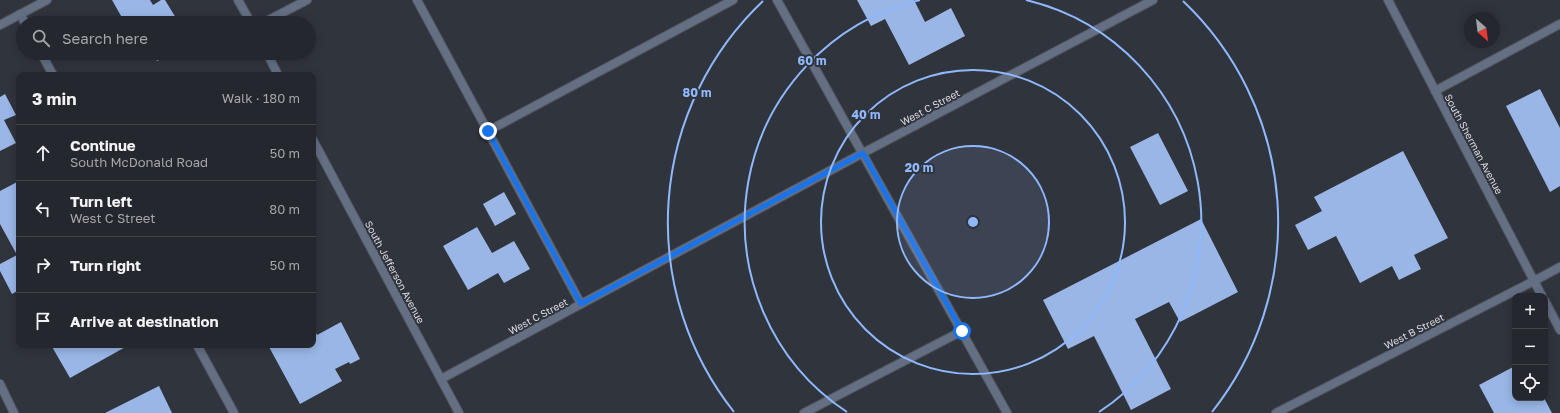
<!DOCTYPE html>
<html lang="en">
<head>
<meta charset="utf-8">
<style>
	:root { --surface:#24272d; --page:#2c2f35; --text:#f1f3f6; --muted:#a3a5aa; --line:#414449 }
	body { margin:0; font-family:"Golos Text",sans-serif; background:var(--page); color:var(--text) }
	.controls { position:absolute; right:12px; bottom:12px; display:grid; overflow:hidden; border-radius:8px; box-shadow:0 2px 10px #0003 }
	.controls button { width:36px; height:36px; display:grid; place-items:center; padding:0; border:0; border-bottom:1px solid var(--line); background:var(--surface); color:var(--text); font:20px sans-serif }
	.compass { position:absolute; left:1464px; top:12px; width:36px; height:36px; border-radius:50%; background:var(--surface); box-shadow:0 2px 10px #0003; rotate:152deg }
	.stop { position:absolute; width:12px; height:12px; margin:-9px; border:3px solid #1a73e8; border-radius:50%; background:#fff }
	.stop.end { background:#1a73e8; border-color:#fff; box-shadow:0 1px 4px #0008 }
	.list { margin:0; padding:0; list-style:none }
	h2 { display:flex; justify-content:space-between; align-items:center; height:52px; margin:0; padding:0 16px; font-size:17px }
	h2 small { font-size:13px; font-weight:400; color:var(--muted) }
	.list li { display:grid; grid-template-columns:26px 1fr auto; gap:12px; align-items:center; box-sizing:border-box; height:56px; padding:0 16px; border-top:1px solid var(--line) }
	.list b { display:block; font-size:15px; white-space:nowrap }
	.list p { margin:0; font-size:13px; white-space:nowrap; color:var(--muted) }
	.list em { font-size:13px; font-style:normal; color:var(--muted) }
	.icon { flex:none; width:22px; height:22px; fill:none; stroke:currentColor; stroke-width:2; stroke-linecap:round; stroke-linejoin:round }
	.map { position:relative; flex:none; width:1560px; height:413px; overflow:hidden }
	.search { position:absolute; background:var(--surface); box-shadow:0 2px 10px #0003; left:16px; top:16px; width:300px; height:44px; display:flex; align-items:center; gap:10px; box-sizing:border-box; padding:0 14px; border-radius:22px; color:var(--muted); font-size:15px }
	.panel { position:absolute; background:var(--surface); box-shadow:0 2px 10px #0003; left:16px; top:72px; width:300px; height:276px; border-radius:8px }
	.map>svg:first-child { display:block }
</style>
</head>
<body>
<div class="map">
<svg width="1560" height="413" viewBox="0 0 1560 413">
	<rect width="100%" height="100%" fill="#30343c"/>
	<!-- building -->
	<g fill="#99b6e7">
		<polygon points="112,0 150,0 153,5 161,0 165,0 179,23 125,23"/>
		<polygon points="857,0 914,0 925,22 951,8 965,36 909,65 885,19 871,26"/>
		<polygon points="153,53 171,53 157,61"/>
		<polygon points="1540,89 1560,128 1560,186 1550,192 1506,106"/>
		<polygon points="5,94 16,115 4,120 16,143 0,151 0,97"/>
		<polygon points="1158,133 1188,191 1160,205 1130,147"/>
		<polygon points="1403,151 1448,238 1414,255 1421,269 1399,280 1392,266 1360,283 1336,236 1308,250 1295,225 1322,211 1314,197"/>
		<polygon points="19,181 19,290 12,294 0,271 0,264 17,255 0,224 0,191"/>
		<polygon points="504,192 516,214 495,226 483,204"/>
		<polygon points="1201,219 1238,292 1180,322 1169,302 1135,319 1171,389 1131,410 1094,336 1068,349 1043,300"/>
		<polygon points="477,227 492,253 514,241 530,269 504,283 498,273 468,290 443,246"/>
		<polygon points="341,322 360,359 350,364 349,362 335,369 342,381 300,404 268,345 313,345 313,327 317,335"/>
		<polygon points="51,345 129,345 70,378"/>
		<polygon points="1515,366 1515,398 1544,398 1552,413 1494,413 1479,385"/>
		<polygon points="159,386 172,413 105,413"/>
	</g>
	<g fill="none" stroke-linecap="round" stroke-linejoin="round">
		<!-- service casing -->
		<g stroke="#4e525a" stroke-width="10">
			<g id="service">
				<polyline points="417,0 581,304"/>
				<polyline points="20,14 25,23"/>
				<polyline points="0,25 47,0"/>
				<polyline points="41,53 53,75"/>
				<polyline points="1435,91 1560,24"/>
				<polyline points="488,131 733,0"/>
				<polyline points="197,345 234,413"/>
				<polyline points="804,413 962,331"/>
			</g>
		</g>
		<!-- minor casing -->
		<g stroke="#4e525a" stroke-width="10">
			<g id="minor">
				<polyline points="238,0 251,23"/>
				<polyline points="1388,0 1534,281 1560,267"/>
				<polyline points="263,23 307,0"/>
				<polyline points="267,53 278,75"/>
				<polyline points="313,140 459,413"/>
				<polyline points="441,379 863,153 1153,0"/>
				<polyline points="0,384 14,413"/>
			</g>
		</g>
		<!-- tertiary casing -->
		<g stroke="#4e525a" stroke-width="10">
			<g id="tertiary">
				<polyline points="777,0 1007,413"/>
				<polyline points="1545,301 1560,330"/>
				<polyline points="1276,413 1534,281 1542,296"/>
			</g>
		</g>
		<!-- service -->
		<use href="#service" stroke="#646f84" stroke-width="8"/>
		<!-- minor -->
		<use href="#minor" stroke="#646f84" stroke-width="8"/>
		<!-- tertiary -->
		<use href="#tertiary" stroke="#646f84" stroke-width="8"/>
	</g>
	<g fill="none" stroke-linecap="round" stroke-linejoin="round">
		<!-- route -->
		<polyline stroke="#1a73e8" stroke-width="5" points="488,131 581,304 863,153 962,331"/>
	</g>
	<!-- distance rings -->
	<circle cx="973" cy="222" r="76" fill="#90b8fd" fill-opacity=".12"/>
	<g fill="none" stroke="#90b8fd" stroke-width="2">
		<circle cx="973" cy="222" r="76"/>
		<circle cx="973" cy="222" r="152"/>
		<path d="M847 412A228 228 0 0 1 920 0M1026 0A228 228 0 0 1 1099 412"/>
		<path d="M734 412A305 305 0 0 1 763 1M1183 1A305 305 0 0 1 1212 412"/>
	</g>
	<g text-anchor="middle" dominant-baseline="central" stroke-width="4" stroke-linejoin="round" paint-order="stroke">
		<!-- street labels -->
		<g font-size="10" fill="#d9dce1" stroke="#30343c">
			<text transform="translate(930 107) rotate(-28)">West C Street</text>
			<text transform="translate(1474 144) rotate(62)">South Sherman Avenue</text>
			<text transform="translate(395 272) rotate(62)">South Jefferson Avenue</text>
			<text transform="translate(538 316) rotate(-28)">West C Street</text>
			<text transform="translate(1414 331) rotate(-27)">West B Street</text>
		</g>
	</g>
	<circle cx="973" cy="222" r="6" fill="#90b8fd" stroke="#30343c" stroke-width="2"/>
	<g font-size="12" text-anchor="middle" font-weight="bold" fill="#90b8fd" stroke="#30343c" stroke-width="4" stroke-linejoin="round" paint-order="stroke">
		<text x="812" y="65">60 m</text>
		<text x="697" y="97">80 m</text>
		<text x="866" y="119">40 m</text>
		<text x="919" y="172">20 m</text>
	</g>
</svg>
<div class="controls">
<button>+</button>
<button>−</button>
<button><svg class="icon" aria-label="locate" viewBox="0 0 24 24"><circle cx="12" cy="12" r="6"/><path d="M12 2v4M12 18v4M2 12h4M18 12h4"/></svg></button>
</div>
<svg class="compass" viewBox="-18 -18 36 36"><path d="M0-13l5 13h-10z" fill="#e53935"/><path d="M0 13l5-13h-10z" fill="#a3a5aa"/></svg>
<div class="stop" style="left:962px;top:331px"></div>
<div class="stop end" style="left:488px;top:131px"></div>
<div class="search"><svg class="icon" aria-label="search" viewBox="0 0 24 24"><circle cx="10" cy="10" r="6"/><path d="M15 15l6 6"/></svg>Search here</div>
<section class="panel">
<h2>3 min<small>Walk · 180 m</small></h2>
<ul class="list">
<li><svg class="icon" aria-label="ahead" viewBox="0 0 24 24"><path d="M12 20V5M6 11l6-6 6 6"/></svg><div><b>Continue</b><p>South McDonald Road</p></div><em>50 m</em></li>
<li><svg class="icon" aria-label="left" viewBox="0 0 24 24"><path d="M17 20v-9H6M10 6l-5 5 5 5"/></svg><div><b>Turn left</b><p>West C Street</p></div><em>80 m</em></li>
<li><svg class="icon" aria-label="right" viewBox="0 0 24 24"><path d="M7 20v-9h11M14 6l5 5-5 5"/></svg><div><b>Turn right</b></div><em>50 m</em></li>
<li><svg class="icon" aria-label="arrive" viewBox="0 0 24 24"><path d="M6 21V4h12l-3 4 3 4H6"/></svg><div><b>Arrive at destination</b></div></li>
</ul>
</section>
</div>
</body>
</html>
